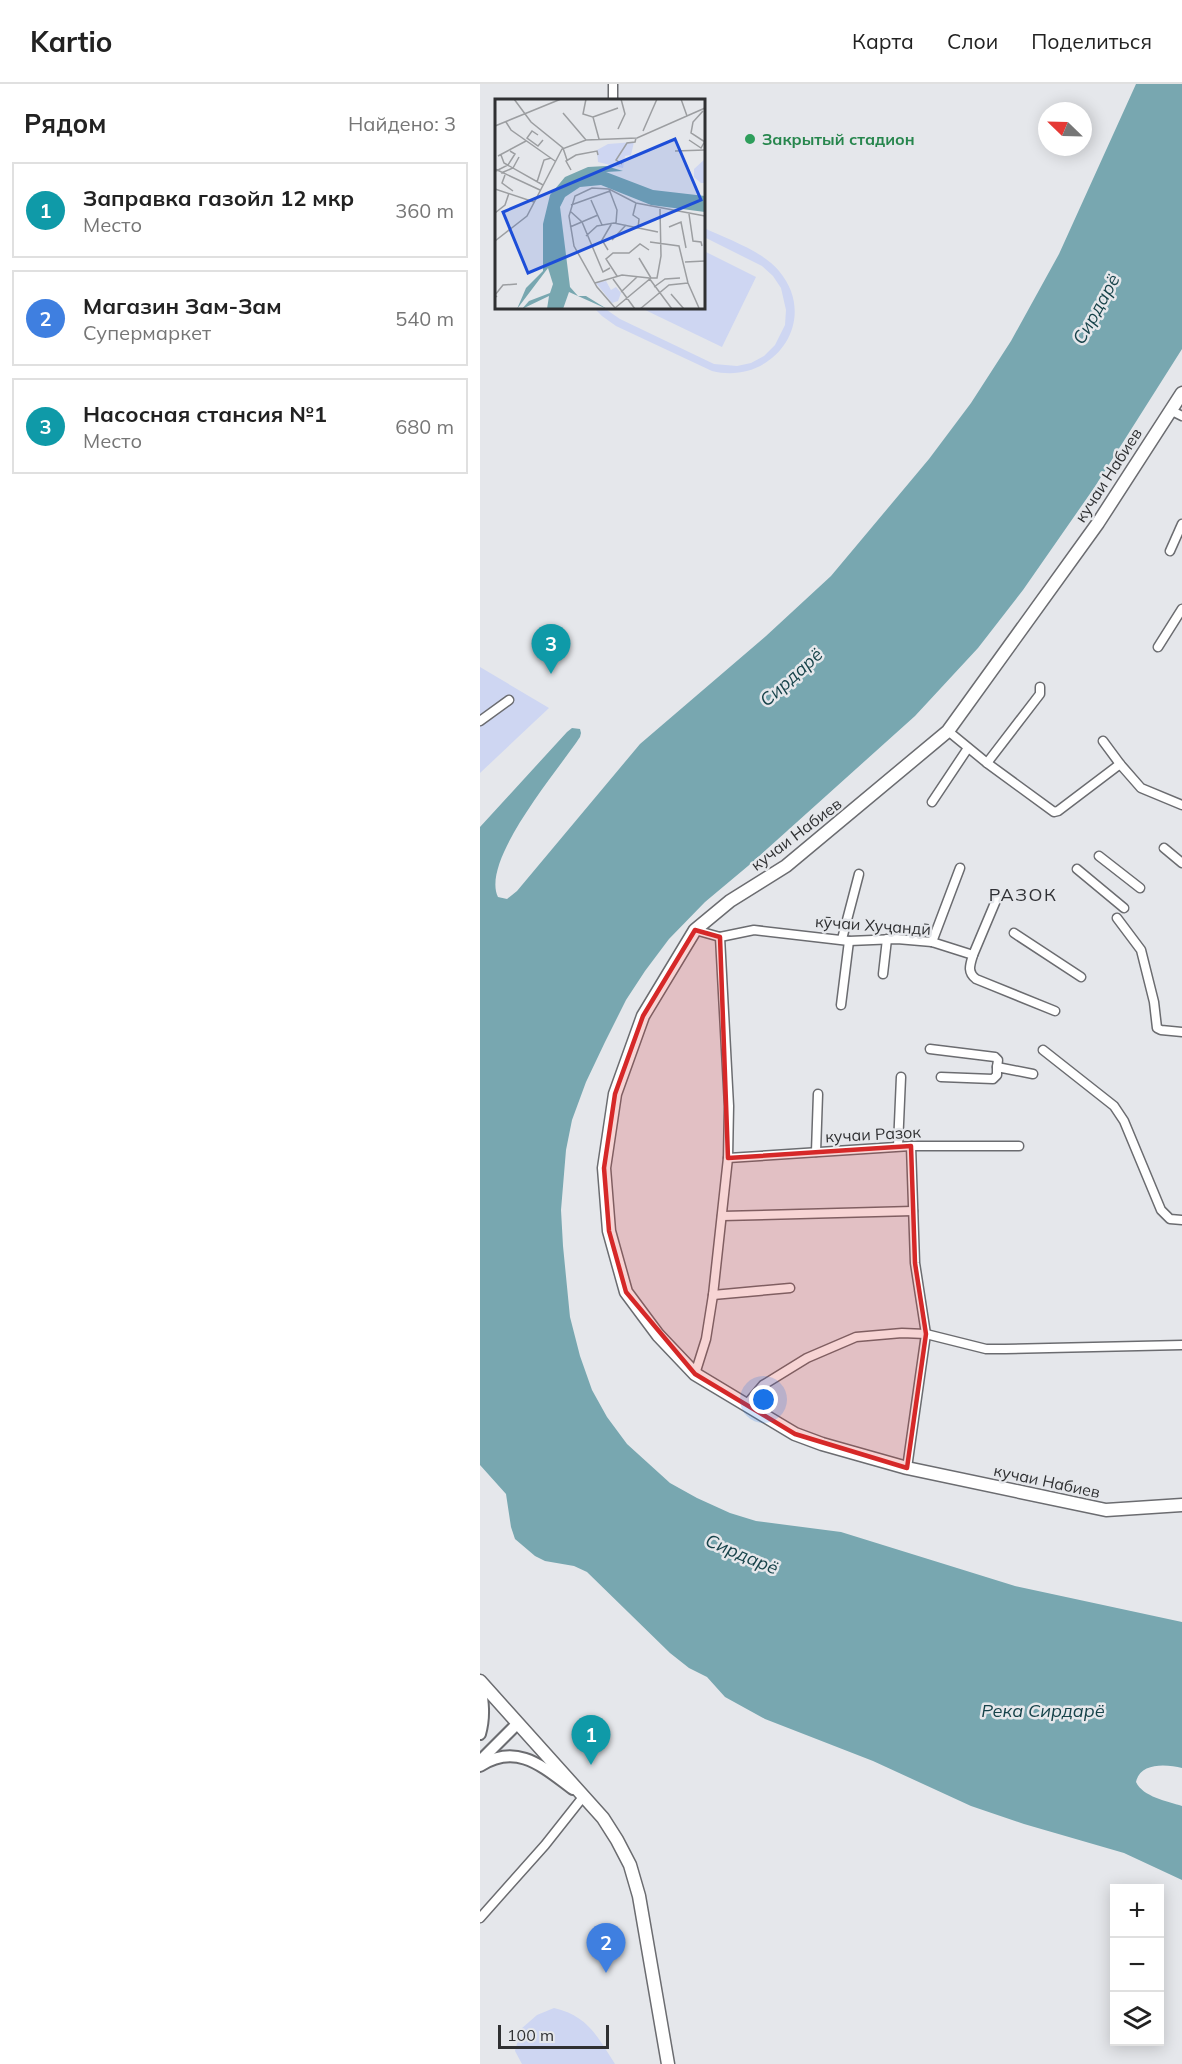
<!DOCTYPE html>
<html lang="ru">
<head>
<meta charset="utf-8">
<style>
	:root { --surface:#fff; --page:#f6f6f6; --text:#222; --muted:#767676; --line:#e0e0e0; --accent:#c93e74 }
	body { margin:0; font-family:Mulish,sans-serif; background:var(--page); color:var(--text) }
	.controls { position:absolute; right:18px; bottom:18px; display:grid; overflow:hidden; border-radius:0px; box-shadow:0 3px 15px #0003 }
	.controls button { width:54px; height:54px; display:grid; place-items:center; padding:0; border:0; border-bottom:2px solid var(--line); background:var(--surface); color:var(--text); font:30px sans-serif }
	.compass { position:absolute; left:558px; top:18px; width:54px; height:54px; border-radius:50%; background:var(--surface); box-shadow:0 3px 15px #0003; rotate:293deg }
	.scale { position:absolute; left:18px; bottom:15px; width:111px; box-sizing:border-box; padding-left:6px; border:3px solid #2f3032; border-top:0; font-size:16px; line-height:21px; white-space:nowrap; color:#2f3032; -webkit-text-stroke:4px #e5e7eb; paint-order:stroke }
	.you { position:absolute; left:284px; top:1316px; width:21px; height:21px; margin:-15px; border:4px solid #fff; border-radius:50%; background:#1a73e8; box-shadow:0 0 0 9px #1a73e833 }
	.badge { display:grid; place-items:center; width:39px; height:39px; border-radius:50%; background:var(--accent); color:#fff; font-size:20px; font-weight:700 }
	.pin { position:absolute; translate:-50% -50px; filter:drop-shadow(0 2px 3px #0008) }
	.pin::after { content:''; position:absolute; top:32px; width:21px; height:18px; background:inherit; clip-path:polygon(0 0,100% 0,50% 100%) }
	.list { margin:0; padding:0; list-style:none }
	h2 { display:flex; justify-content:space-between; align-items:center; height:78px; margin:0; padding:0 24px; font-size:26px }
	h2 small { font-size:20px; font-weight:400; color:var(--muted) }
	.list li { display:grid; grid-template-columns:39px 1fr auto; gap:18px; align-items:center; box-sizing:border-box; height:96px; margin:0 12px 12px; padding:0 12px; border:2px solid var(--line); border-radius:0px }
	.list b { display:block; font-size:22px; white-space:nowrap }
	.list p { margin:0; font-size:20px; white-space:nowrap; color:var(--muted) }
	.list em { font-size:20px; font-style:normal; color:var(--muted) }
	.icon { flex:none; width:33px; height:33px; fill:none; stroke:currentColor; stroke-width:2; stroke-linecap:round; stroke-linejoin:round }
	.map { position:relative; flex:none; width:702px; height:1980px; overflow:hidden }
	header { display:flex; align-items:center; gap:36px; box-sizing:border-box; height:84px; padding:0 30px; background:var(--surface); border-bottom:2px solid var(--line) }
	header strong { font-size:28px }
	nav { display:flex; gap:33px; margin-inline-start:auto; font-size:21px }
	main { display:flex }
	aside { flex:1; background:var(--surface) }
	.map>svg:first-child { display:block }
</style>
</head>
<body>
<header>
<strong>Kartio</strong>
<nav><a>Карта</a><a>Слои</a><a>Поделиться</a></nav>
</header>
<main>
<aside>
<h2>Рядом<small>Найдено: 3</small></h2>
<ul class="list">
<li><span class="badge" style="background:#0f9aa8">1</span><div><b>Заправка газойл 12 мкр</b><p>Место</p></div><em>360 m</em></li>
<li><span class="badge" style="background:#3f7fe0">2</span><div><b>Магазин Зам-Зам</b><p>Супермаркет</p></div><em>540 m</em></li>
<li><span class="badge" style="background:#0f9aa8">3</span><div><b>Насосная стансия №1</b><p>Место</p></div><em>680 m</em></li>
</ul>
</aside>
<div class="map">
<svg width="702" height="1980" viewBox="0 0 702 1980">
	<rect width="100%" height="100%" fill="#e5e7eb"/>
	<!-- green -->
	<g fill="#ced6f2">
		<path d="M224 144C247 155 283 167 299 187 341 237 292 302 232 287L136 242 122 232 114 224H124L140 235 234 280 257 282 271 279 284 272 295 261 305 241 306 226 301 204 293 192 282 182 224 153Z"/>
		<polygon points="224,167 276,193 242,263 161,224 224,224"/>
		<polygon points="0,583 69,624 0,689"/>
		<path d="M74 1924C108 1932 117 1952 135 1980H42L35 1967 41 1945 57 1931Z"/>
	</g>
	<!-- water -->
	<path fill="#78a7b0" d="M656 0H702V265L614 404 543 506 498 564 435 632 268 782 225 818 189 855 165 887 146 916 125 958 106 998 92 1036 86 1066 81 1126 83 1162 90 1233 100 1272 112 1306 127 1333 147 1360 190 1399 217 1414 250 1429 276 1437 361 1448 535 1502 702 1538V1684C687 1680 660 1678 656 1698 663 1713 687 1717 702 1722V1796L644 1769 544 1740 491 1722 393 1677 285 1635 245 1613 227 1593 209 1584 190 1569 107 1488 94 1482 65 1477 55 1472 35 1455 31 1443 26 1410 0 1381V743L87 648 92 644 100 645 101 649 100 653C80 684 0 776 18 813L27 815 37 807 160 660 286 552 351 492 449 375 491 319 531 257 579 170Z"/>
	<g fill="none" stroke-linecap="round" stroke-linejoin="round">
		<!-- minor casing -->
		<g stroke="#6b6c70" stroke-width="11">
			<g id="minor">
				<polyline points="133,16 133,0"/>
				<polyline points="690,326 702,332"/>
				<polyline points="690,467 702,440"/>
				<polyline points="678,563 702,525"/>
				<polyline points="0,637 29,616"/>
				<polyline points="468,647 507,679 574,728 578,727 640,680 661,704 702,721"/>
				<polyline points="623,657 640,680"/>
				<polyline points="507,679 560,610 560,603"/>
				<polyline points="452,718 488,664"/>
				<polyline points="684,764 702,779"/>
				<polyline points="619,772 660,804"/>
				<polyline points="597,785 644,824"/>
				<polyline points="637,834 661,866 674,918 677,944 681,946 702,948"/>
				<path d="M215 846 240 853 274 846 369 857 417 855 452 858 493 871C490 881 487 888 496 895L575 927"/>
				<polyline points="534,849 601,893"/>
				<polyline points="362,855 379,790"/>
				<polyline points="452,858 480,784"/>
				<polyline points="493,871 517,814"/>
				<polyline points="403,890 407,855"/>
				<polyline points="361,921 369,857"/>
				<polyline points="450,965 515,973 518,976 517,983"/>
				<polyline points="563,966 634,1022 644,1037 681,1126 690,1135 702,1136"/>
				<polyline points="461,993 513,995 517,991 517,983 553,990"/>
				<polyline points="418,1062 421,993"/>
				<polyline points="336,1068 338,1010"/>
				<polyline points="248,1074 431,1062 539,1062"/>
				<polyline points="242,1132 433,1127"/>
				<polyline points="233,1211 310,1204"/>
				<polyline points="215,1290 226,1255 233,1211 248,1074 249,1022 240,853"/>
				<polyline points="267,1320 283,1301 327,1274 376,1253 422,1249 446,1250 506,1265 525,1265 702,1261"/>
				<polyline points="427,1384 446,1250 435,1179 431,1062"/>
				<polyline points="0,1834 65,1761 103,1713"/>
			</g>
		</g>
		<!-- tertiary casing -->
		<g stroke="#6b6c70" stroke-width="14">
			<g id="tertiary">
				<path d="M0 1600C3 1617 5 1633 0 1650"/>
				<polyline points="0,1677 37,1640"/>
				<path d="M0 1682C37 1658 63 1683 93 1705"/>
			</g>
		</g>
		<!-- secondary casing -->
		<g stroke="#6b6c70" stroke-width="15">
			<g id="secondary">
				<polyline points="702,309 618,439 468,647 306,782 250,817 215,846 163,932 135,1010 124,1084 129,1147 146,1208 178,1251 215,1290 315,1350 342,1360 427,1384 626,1426 702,1421"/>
				<polyline points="0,1597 123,1734 137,1756 150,1781 159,1812 188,1980"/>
			</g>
		</g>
		<!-- minor -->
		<use href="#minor" stroke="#fff" stroke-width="8"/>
		<!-- tertiary -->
		<use href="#tertiary" stroke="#fff" stroke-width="10"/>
		<!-- secondary -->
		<use href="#secondary" stroke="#fff" stroke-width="12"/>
	</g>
	<!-- marked area -->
	<path fill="#d62828" fill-opacity="0.2" stroke="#d62828" stroke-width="4.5" stroke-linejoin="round" d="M215 846 240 853 248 1074 431 1062 435 1179 446 1250 427 1384 315 1350 215 1290 146 1208 129 1147 124 1084 135 1010 163 932Z"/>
	<!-- markers -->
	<circle fill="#2e9e5b" stroke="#e5e7eb" stroke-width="2" cx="270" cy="55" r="6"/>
	<g text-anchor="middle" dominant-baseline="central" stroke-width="5" stroke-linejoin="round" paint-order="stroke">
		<!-- leisure labels -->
		<g font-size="16" font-weight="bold" fill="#27864d" stroke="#e5e7eb" text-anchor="start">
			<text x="282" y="55">Закрытый стадион</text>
		</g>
		<!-- street labels -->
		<g font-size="16" fill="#2f3032" stroke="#e5e7eb">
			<text transform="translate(628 391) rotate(-57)">кучаи Набиев</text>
			<text transform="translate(316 750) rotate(-37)">кучаи Набиев</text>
			<text transform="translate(393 841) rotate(4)">кӯчаи Хуҷандӣ</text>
			<text transform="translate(393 1050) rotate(-3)">кучаи Разок</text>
			<text transform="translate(567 1397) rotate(12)">кучаи Набиев</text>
		</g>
		<!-- water labels -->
		<g font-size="18" font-style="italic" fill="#17434a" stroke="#e5e7eb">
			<text transform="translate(616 225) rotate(-61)">Сирдарё</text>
			<text transform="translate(311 593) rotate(-42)">Сирдарё</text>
			<text transform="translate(262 1470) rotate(23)">Сирдарё</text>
			<text x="563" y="1626">Река Сирдарё</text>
		</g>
		<!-- neighbourhood labels -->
		<g font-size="18" letter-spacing="1.5" fill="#303135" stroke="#e5e7eb">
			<text x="543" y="810">РАЗОК</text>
		</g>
	</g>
	<!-- overview -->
	<g transform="translate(15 15)">
		<rect width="210" height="210" fill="#e5e7eb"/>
		<path d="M139 43 136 56 130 57 128 69 103 63 102 51 113 45ZM210 60V84H206L199 78V70ZM111 182 116 191 121 188 126 194 123 202 117 204 101 184Z" fill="#ced6f2"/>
		<path d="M111 67 128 72 111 73 158 91 210 97V113L156 106 106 86 85 88 70 98 65 108 75 188 83 197H91L112 210 74 193 68 210H52L54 197 27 210 34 202 55 194 58 185 53 169 22 210 31 189 48 172V125L55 96 70 78 93 68Z" fill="#78a7b0"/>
		<path fill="none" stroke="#9c9ea1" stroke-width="1.5" d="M19 0 36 23 68 49 72 61M91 0 88 15 98 18 104 40M186 0 192 17M208 12 198 23 196 34 210 43M68 14 91 41M98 18 123 9M11 23 16 31 60 62M0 27 66 0M123 30 130 15 126 0M148 32 162 0M43 36 37 32 32 39 43 47 48 41M194 41 206 49 210 42M180 52 210 51M6 56 9 64 48 86M3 57 31 42M127 65 121 61 132 44 140 43 141 39M0 70 45 91M76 71 71 62 81 56 102 52 103 56M1 72 13 66 20 55 15 52M6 74 18 69 24 58M10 76 7 84 18 92M42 83 49 61 56 59M0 90 39 103M114 90 122 111 121 124M96 101 107 126M141 104 138 116 144 120 143 129M76 106 115 92M75 112 87 123 108 173 115 169M0 114 10 106 14 94M194 115 198 142 206 143 207 147M75 128 103 116M174 128 186 123 191 149M91 137 102 127 119 124 163 133M117 141 131 126M0 142 32 117 67 50 91 41 142 39 210 9M155 143 184 147 193 184 204 209M113 151 107 141 117 124M144 159 156 179M190 163 210 162M122 177 111 160 118 154H134L145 145 154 151M118 180 140 210M100 184 127 176 154 179 177 210M159 188 170 180 185 179M126 193 142 178M176 195 189 210M2 198 0 196 8 186 22 185M120 209 156 179H162L166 157 165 110M121 210 102 188 79 147 74 117 80 97 97 89 114 90 141 104 210 117M145 210 174 186 193 184"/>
		<path fill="#1d4ed8" fill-opacity="0.15" stroke="#1d4ed8" stroke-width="3" d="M180 40 206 101 33 174 8 113Z"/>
		<rect width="210" height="210" fill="none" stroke="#2f3032" stroke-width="3"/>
	</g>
</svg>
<div class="controls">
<button>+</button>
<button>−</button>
<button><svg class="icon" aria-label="layers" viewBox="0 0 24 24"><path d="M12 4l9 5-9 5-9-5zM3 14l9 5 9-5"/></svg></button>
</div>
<svg class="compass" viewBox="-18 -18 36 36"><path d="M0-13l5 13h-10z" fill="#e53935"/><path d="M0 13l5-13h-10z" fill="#767676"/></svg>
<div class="scale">100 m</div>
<div class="you"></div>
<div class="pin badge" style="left:111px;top:1681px;background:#0f9aa8">1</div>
<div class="pin badge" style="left:126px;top:1889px;background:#3f7fe0">2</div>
<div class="pin badge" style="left:71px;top:590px;background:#0f9aa8">3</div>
</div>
</main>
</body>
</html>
